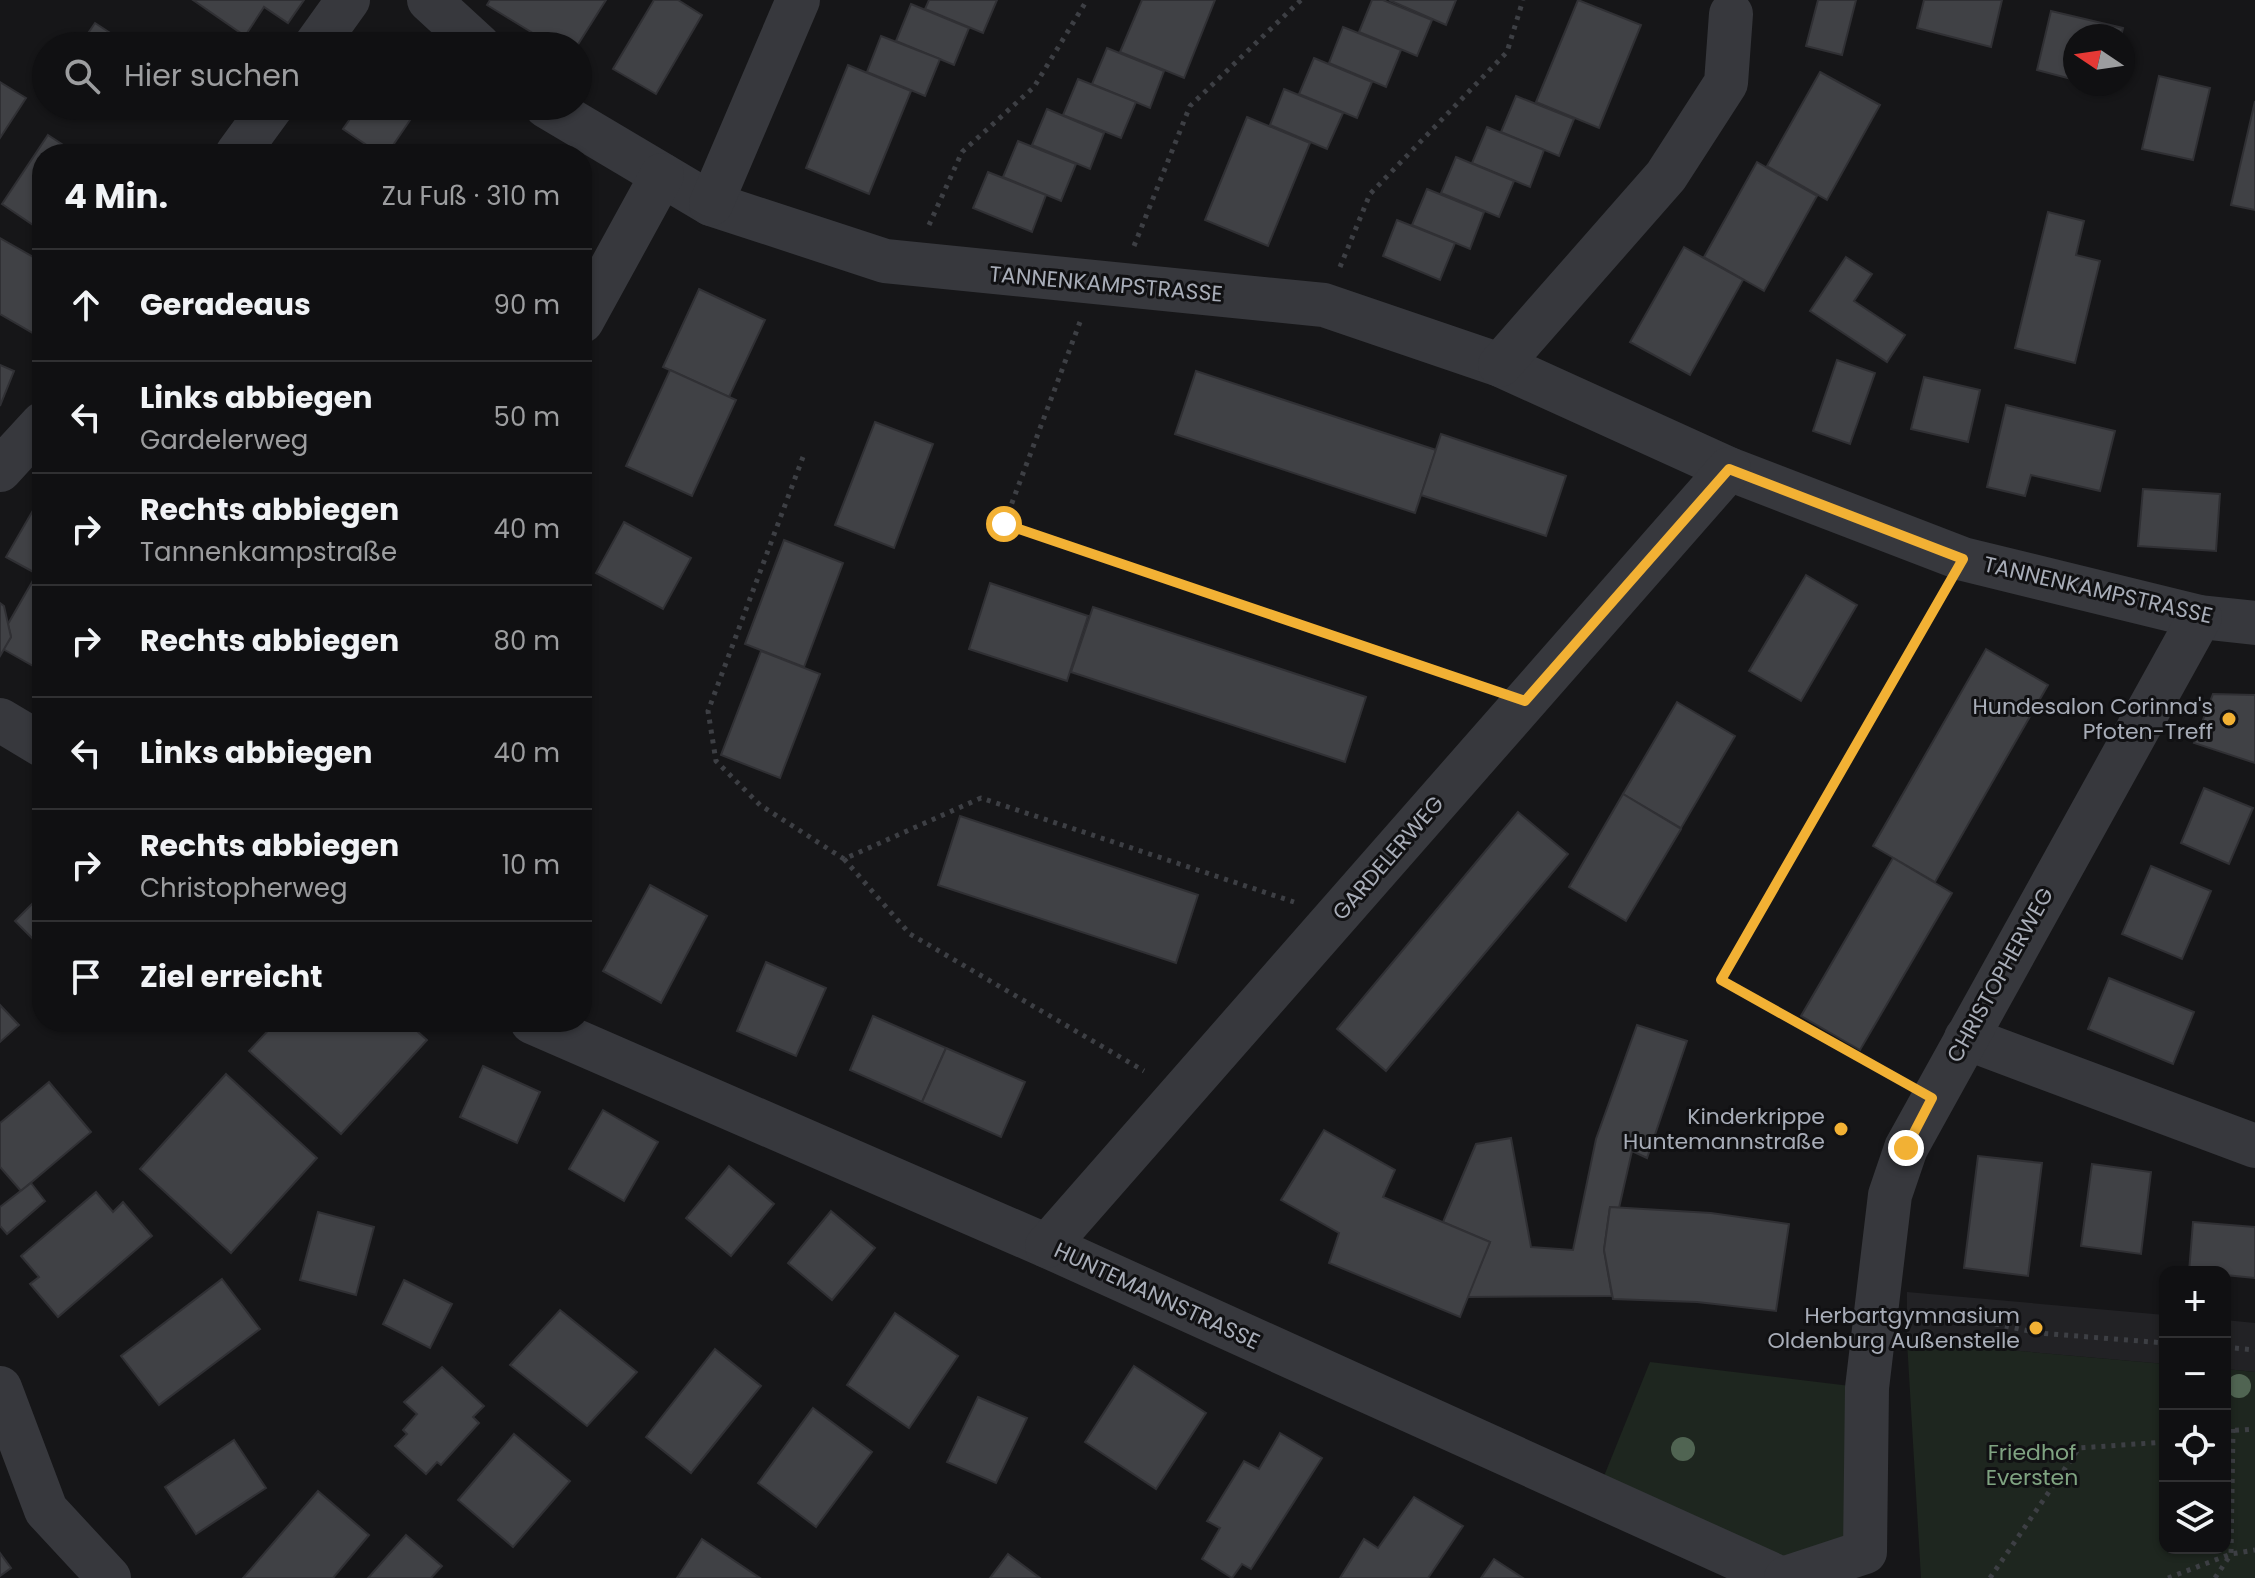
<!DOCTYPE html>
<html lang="de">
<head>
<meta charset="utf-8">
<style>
	:root { --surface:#101012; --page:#19191b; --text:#f1f3f6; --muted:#9c9d9f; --line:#303032 }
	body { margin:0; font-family:Poppins,sans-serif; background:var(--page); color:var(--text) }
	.controls { position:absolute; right:24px; bottom:24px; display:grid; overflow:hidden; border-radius:16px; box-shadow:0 2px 6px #0004 }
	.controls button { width:72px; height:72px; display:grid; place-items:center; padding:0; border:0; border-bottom:2px solid var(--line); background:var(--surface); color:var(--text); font:40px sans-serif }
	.compass { position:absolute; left:2063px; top:24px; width:72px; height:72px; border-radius:50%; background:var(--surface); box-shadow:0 2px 6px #0004; rotate:283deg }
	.stop { position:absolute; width:24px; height:24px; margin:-18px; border:6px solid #f2b134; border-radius:50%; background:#fff }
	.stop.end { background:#f2b134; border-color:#fff; box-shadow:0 2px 8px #0008 }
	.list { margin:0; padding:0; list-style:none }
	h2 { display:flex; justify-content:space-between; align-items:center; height:104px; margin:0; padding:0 32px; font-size:34px }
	h2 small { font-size:26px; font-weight:400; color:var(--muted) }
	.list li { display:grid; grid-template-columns:52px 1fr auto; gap:24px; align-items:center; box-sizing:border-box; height:112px; padding:0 32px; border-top:2px solid var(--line) }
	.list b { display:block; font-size:30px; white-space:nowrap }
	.list p { margin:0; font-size:26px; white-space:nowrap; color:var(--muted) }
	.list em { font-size:26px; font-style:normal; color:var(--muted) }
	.icon { flex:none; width:44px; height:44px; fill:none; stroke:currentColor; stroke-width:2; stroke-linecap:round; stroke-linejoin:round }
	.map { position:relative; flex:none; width:2255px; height:1578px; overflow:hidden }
	.search { position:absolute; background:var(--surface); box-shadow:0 2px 6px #0004; left:32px; top:32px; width:560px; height:88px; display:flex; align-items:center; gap:20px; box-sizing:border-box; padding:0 28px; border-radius:44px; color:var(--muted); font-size:30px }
	.panel { position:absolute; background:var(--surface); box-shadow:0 2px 6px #0004; left:32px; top:144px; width:560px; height:888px; border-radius:32px }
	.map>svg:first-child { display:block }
</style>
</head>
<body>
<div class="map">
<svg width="2255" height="1578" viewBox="0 0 2255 1578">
	<rect width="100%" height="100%" fill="#161618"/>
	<!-- built -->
	<g fill="#222225">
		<polygon points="1907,1292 2165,1315 2165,1364 1907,1341"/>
		<polygon points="2225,1320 2255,1323 2255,1372 2225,1369"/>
	</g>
	<!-- green -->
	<g fill="#1e261f">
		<polygon points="1907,1341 2165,1364 2165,1548 2225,1548 2225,1369 2255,1372 2255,1578 1921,1578"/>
		<polygon points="1650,1362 1867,1388 1865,1552 1822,1569 1596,1496"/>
	</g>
	<!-- building -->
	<g fill="#404145" stroke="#303034" stroke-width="2">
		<polygon points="193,0 304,0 288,23 264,7 245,36"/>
		<polygon points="490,0 606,0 577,46 554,46 487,5"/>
		<polygon points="654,0 678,0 702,15 656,94 613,69"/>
		<polygon points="929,0 997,0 983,33 925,9"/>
		<polygon points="1142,0 1215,0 1184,78 1120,52"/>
		<polygon points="1372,0 1383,0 1432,20 1417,56 1359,32"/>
		<polygon points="1389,0 1456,0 1446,25"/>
		<polygon points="1578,0 1641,25 1599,128 1536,102"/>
		<polygon points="1818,0 1856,0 1842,55 1806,46"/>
		<polygon points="1924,0 2002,0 1991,47 1917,28"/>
		<polygon points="911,4 969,28 954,65 896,41"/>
		<polygon points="2051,11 2123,28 2121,36 2075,36 2075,80 2037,70"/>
		<polygon points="95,23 121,40 117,46 67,46 72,39 80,45"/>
		<polygon points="1343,27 1401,50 1386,87 1329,63"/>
		<polygon points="881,36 940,59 925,96 867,72"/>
		<polygon points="1107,48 1164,71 1150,108 1092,84"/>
		<polygon points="1314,58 1372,82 1357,118 1299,94"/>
		<polygon points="848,65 911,91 869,194 806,168"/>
		<polygon points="1820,72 1880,105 1827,200 1767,166"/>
		<polygon points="2159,76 2210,88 2193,160 2142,149"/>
		<polygon points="1078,79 1136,102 1121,138 1063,115"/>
		<polygon points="0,82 26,98 0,138"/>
		<polygon points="1284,89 1343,113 1327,149 1270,125"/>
		<polygon points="1516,96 1574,119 1559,156 1501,132"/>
		<polygon points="2255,101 2255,210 2231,205"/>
		<polygon points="359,106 417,106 419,107 387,154 380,154 343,129"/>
		<polygon points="1047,109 1104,133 1090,169 1032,145"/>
		<polygon points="1247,117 1310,143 1268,246 1205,220"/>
		<polygon points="1487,127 1544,150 1530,187 1472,163"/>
		<polygon points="48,135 77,154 42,154 42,231 2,204"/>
		<polygon points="1018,141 1076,164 1061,201 1003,177"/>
		<polygon points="1456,157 1514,181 1499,217 1441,193"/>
		<polygon points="1757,162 1817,196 1764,291 1704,257"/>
		<polygon points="988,172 1046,195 1032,232 973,208"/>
		<polygon points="1427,189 1484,212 1470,249 1412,225"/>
		<polygon points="2048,212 2084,221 2076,255 2100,261 2075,363 2015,348"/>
		<polygon points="1397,220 1455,243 1440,280 1383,256"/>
		<polygon points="0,238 42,262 42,328 38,336 0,314"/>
		<polygon points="1684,247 1743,280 1690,375 1630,342"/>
		<polygon points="1846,257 1872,274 1854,301 1905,335 1887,362 1810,311"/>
		<polygon points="699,289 765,320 729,397 663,367"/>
		<polygon points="1837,360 1875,373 1850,444 1813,431"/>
		<polygon points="0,365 14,371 0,406"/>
		<polygon points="670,370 736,400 692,496 626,466"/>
		<polygon points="1196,371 1436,450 1415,513 1175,434"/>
		<polygon points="1924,377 1980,390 1968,442 1911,429"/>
		<polygon points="2006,405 2115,431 2100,491 2031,475 2025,496 1987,487"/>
		<polygon points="875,422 933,444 894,548 835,525"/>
		<polygon points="1441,434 1566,476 1546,536 1421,495"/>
		<polygon points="2143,489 2220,494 2216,551 2138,546"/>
		<polygon points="39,500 42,502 42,571 37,574 6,557"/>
		<polygon points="624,522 691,558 663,609 596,573"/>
		<polygon points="784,540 843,563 804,667 745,644"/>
		<polygon points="39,570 42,571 42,671 3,649 11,637 8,624"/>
		<polygon points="1806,575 1857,605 1801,701 1749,671"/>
		<polygon points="990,583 1088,616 1067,681 969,649"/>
		<polygon points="0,603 4,606 11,637 0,656"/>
		<polygon points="1093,607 1366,697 1345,762 1071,672"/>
		<polygon points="1986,649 2048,685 1935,882 1873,846"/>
		<polygon points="761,651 820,674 780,778 721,755"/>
		<polygon points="2213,694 2255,695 2255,763 2194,743"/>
		<polygon points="1677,702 1735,736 1681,828 1623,794"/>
		<polygon points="2204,788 2253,808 2229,864 2181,843"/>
		<polygon points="1623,794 1681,829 1626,921 1569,887"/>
		<polygon points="1518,812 1568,854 1386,1071 1337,1029"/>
		<polygon points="960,816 1198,895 1176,963 938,885"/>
		<polygon points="1893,858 1952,893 1860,1050 1801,1016"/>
		<polygon points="2151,866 2211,891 2182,959 2122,934"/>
		<polygon points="650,885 707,916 661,1003 603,971"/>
		<polygon points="42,894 42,948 15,921"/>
		<polygon points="766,962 826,988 796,1056 737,1031"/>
		<polygon points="2109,978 2194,1012 2173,1064 2088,1029"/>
		<polygon points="0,1005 19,1025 0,1042"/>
		<polygon points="873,1016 946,1048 922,1102 850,1070"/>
		<polygon points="276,1022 407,1022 427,1040 341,1134 249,1051"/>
		<polygon points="1637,1025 1687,1041 1647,1158 1632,1151 1619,1208 1610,1207 1604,1250 1612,1296 1467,1297 1490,1242 1443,1222 1476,1144 1511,1138 1531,1247 1573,1250 1596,1139"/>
		<polygon points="946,1048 1025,1082 1001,1137 922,1102"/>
		<polygon points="483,1066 540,1092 517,1143 460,1117"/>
		<polygon points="226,1074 317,1158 231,1253 140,1169"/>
		<polygon points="49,1082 91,1132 21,1191 0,1167 0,1123"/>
		<polygon points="603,1110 658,1142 624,1201 569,1169"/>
		<polygon points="1324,1130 1395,1170 1383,1197 1490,1242 1460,1317 1329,1263 1339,1233 1281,1200"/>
		<polygon points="1978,1156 2042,1163 2028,1276 1964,1268"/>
		<polygon points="2092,1164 2151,1172 2141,1254 2081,1246"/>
		<polygon points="729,1166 774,1204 731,1256 686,1218"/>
		<polygon points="31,1183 45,1201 7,1234 0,1226 0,1207"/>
		<polygon points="96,1192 113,1212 123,1202 152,1236 58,1317 30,1284 39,1277 21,1256"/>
		<polygon points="1610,1207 1711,1213 1789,1224 1776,1311 1697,1302 1613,1299 1604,1250"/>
		<polygon points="831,1211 875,1248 832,1300 788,1263"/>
		<polygon points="318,1212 374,1227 356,1295 300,1280"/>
		<polygon points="2193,1222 2255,1227 2255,1278 2225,1275 2225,1272 2189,1272"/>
		<polygon points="222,1279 260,1329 159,1405 121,1356"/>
		<polygon points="404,1280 452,1304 430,1348 383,1324"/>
		<polygon points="560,1310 637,1372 587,1426 510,1365"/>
		<polygon points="895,1313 958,1356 909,1428 847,1385"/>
		<polygon points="715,1349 761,1386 691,1473 646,1437"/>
		<polygon points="1134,1366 1206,1413 1156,1489 1085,1442"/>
		<polygon points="442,1367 484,1406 473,1417 479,1423 441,1465 437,1462 426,1474 395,1446 407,1434 403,1430 417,1414 404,1402"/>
		<polygon points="978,1397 1027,1418 996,1483 947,1462"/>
		<polygon points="813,1408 872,1452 816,1527 758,1483"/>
		<polygon points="1280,1433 1322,1458 1251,1569 1242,1564 1232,1578 1202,1559 1220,1528 1207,1521 1244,1461 1259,1469"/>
		<polygon points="514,1434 570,1481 513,1547 458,1500"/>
		<polygon points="234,1440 266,1488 196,1534 165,1487"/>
		<polygon points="318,1491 369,1535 333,1578 243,1578"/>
		<polygon points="1414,1497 1463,1526 1428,1578 1340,1578 1364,1539 1378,1548"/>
		<polygon points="406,1535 442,1566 431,1578 368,1578"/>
		<polygon points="702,1539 760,1578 677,1578"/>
		<polygon points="0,1553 11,1568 0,1576"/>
		<polygon points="1008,1554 1040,1578 990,1578"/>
		<polygon points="1494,1559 1523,1578 1481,1578"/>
	</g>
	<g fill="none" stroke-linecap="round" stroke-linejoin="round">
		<!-- path -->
		<g stroke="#3d3f44" stroke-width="5" stroke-dasharray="4 6" stroke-linecap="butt">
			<polyline points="929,225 962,152 1034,87 1087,0"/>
			<polyline points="1134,246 1190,106 1301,0"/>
			<polyline points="1340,267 1370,194 1507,52 1523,0"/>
			<polyline points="1080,322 1004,524 1483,687"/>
			<polyline points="803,457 708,711 716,761 760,805 844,859 981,798 1294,902"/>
			<polyline points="844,859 910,934 1144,1071"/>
			<polyline points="1897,1079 1721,980 1942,595"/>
			<polyline points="1916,1314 1956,1316 2039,1333 2165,1343"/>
			<polyline points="2225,1347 2255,1350"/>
			<polyline points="2225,1431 2255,1429"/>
			<polyline points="1990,1578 2079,1448 2165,1442"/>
			<polyline points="2168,1578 2231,1554 2255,1550"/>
			<polyline points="2215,1578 2231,1554 2233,1429"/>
		</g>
		<!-- minor -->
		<g stroke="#37383d" stroke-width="44">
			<polyline points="429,0 479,46"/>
			<polyline points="315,46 348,0"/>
			<polyline points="546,106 711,204 885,261 1324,305 1500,365 1729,469 1963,559 2200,617 2255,623"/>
			<polyline points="237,154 272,106"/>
			<polyline points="711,204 798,0"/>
			<polyline points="582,321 662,175"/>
			<polyline points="1500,365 1666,176 1726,83 1731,14"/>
			<polyline points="0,470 42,424"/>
			<polyline points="0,720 42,745"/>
			<polyline points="532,1022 1047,1246 1780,1578"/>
			<polyline points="1966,1038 2255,1146"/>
			<polyline points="1047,1246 1729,469"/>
			<polyline points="0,1388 46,1510 109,1578"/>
			<polyline points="1786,1578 1865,1552 1867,1388 1890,1195 1906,1148 2200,617"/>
		</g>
	</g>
	<!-- trees -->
	<g fill="#506452">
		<circle cx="2239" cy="1386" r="12"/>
		<circle cx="1683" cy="1449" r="12"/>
	</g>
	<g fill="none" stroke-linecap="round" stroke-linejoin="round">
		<!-- route -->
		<polyline stroke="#f2b134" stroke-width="10" points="1004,524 1525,701 1729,469 1963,559 1721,980 1932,1098 1906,1148"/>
	</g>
	<!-- markers -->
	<g fill="#f2b134" stroke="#111113" stroke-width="3">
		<circle cx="2229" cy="719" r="8"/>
		<circle cx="1841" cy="1129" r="8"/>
		<circle cx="2036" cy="1328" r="8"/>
	</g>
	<g text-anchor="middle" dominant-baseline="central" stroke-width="6" stroke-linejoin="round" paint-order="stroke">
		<!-- street labels -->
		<g font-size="22" fill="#a8adb8" stroke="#111113">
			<text transform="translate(1106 284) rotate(5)">TANNENKAMPSTRASSE</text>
			<text transform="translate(2098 590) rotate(13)">TANNENKAMPSTRASSE</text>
			<text transform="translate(1388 858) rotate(-49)">GARDELERWEG</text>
			<text transform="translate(2000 975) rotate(-61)">CHRISTOPHERWEG</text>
			<text transform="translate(1157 1296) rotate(25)">HUNTEMANNSTRASSE</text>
		</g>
		<!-- poi labels -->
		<g font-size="22" fill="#a8adb8" stroke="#111113" text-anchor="end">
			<text x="2213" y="706">Hundesalon Corinna's<tspan x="2213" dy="25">Pfoten-Treff</tspan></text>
			<text x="1825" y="1116">Kinderkrippe<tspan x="1825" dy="25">Huntemannstraße</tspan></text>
			<text x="2020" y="1315">Herbartgymnasium<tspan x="2020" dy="25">Oldenburg Außenstelle</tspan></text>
		</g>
		<!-- park labels -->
		<g font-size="22" fill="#7fa381" stroke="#111113">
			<text x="2032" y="1452">Friedhof<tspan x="2032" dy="25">Eversten</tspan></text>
		</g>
	</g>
</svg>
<div class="controls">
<button>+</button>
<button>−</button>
<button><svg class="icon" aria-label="locate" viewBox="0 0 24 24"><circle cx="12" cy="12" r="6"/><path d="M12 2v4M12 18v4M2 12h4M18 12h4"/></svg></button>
<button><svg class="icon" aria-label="layers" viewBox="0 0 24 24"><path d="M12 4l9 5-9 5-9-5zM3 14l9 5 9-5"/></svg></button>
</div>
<svg class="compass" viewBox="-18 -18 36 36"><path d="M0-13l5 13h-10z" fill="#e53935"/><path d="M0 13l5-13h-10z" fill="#9c9d9f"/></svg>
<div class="stop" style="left:1004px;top:524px"></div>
<div class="stop end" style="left:1906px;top:1148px"></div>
<div class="search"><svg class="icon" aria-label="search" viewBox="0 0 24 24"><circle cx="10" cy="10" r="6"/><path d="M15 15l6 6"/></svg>Hier suchen</div>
<section class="panel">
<h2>4 Min.<small>Zu Fuß · 310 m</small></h2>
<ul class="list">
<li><svg class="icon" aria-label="ahead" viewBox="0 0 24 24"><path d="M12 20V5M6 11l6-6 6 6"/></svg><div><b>Geradeaus</b></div><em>90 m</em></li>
<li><svg class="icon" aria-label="left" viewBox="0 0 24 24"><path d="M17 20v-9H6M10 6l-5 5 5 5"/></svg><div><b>Links abbiegen</b><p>Gardelerweg</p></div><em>50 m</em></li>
<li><svg class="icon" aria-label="right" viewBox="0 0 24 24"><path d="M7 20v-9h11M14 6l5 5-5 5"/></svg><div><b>Rechts abbiegen</b><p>Tannenkampstraße</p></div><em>40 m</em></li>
<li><svg class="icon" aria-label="right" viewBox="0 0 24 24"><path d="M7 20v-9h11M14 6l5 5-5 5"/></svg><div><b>Rechts abbiegen</b></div><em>80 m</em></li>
<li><svg class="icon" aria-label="left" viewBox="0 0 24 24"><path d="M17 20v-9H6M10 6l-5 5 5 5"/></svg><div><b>Links abbiegen</b></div><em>40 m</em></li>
<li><svg class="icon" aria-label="right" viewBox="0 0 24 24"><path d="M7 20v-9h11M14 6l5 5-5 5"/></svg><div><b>Rechts abbiegen</b><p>Christopherweg</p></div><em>10 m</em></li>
<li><svg class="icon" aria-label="arrive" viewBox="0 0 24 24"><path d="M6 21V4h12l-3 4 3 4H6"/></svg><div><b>Ziel erreicht</b></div></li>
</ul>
</section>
</div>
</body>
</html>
